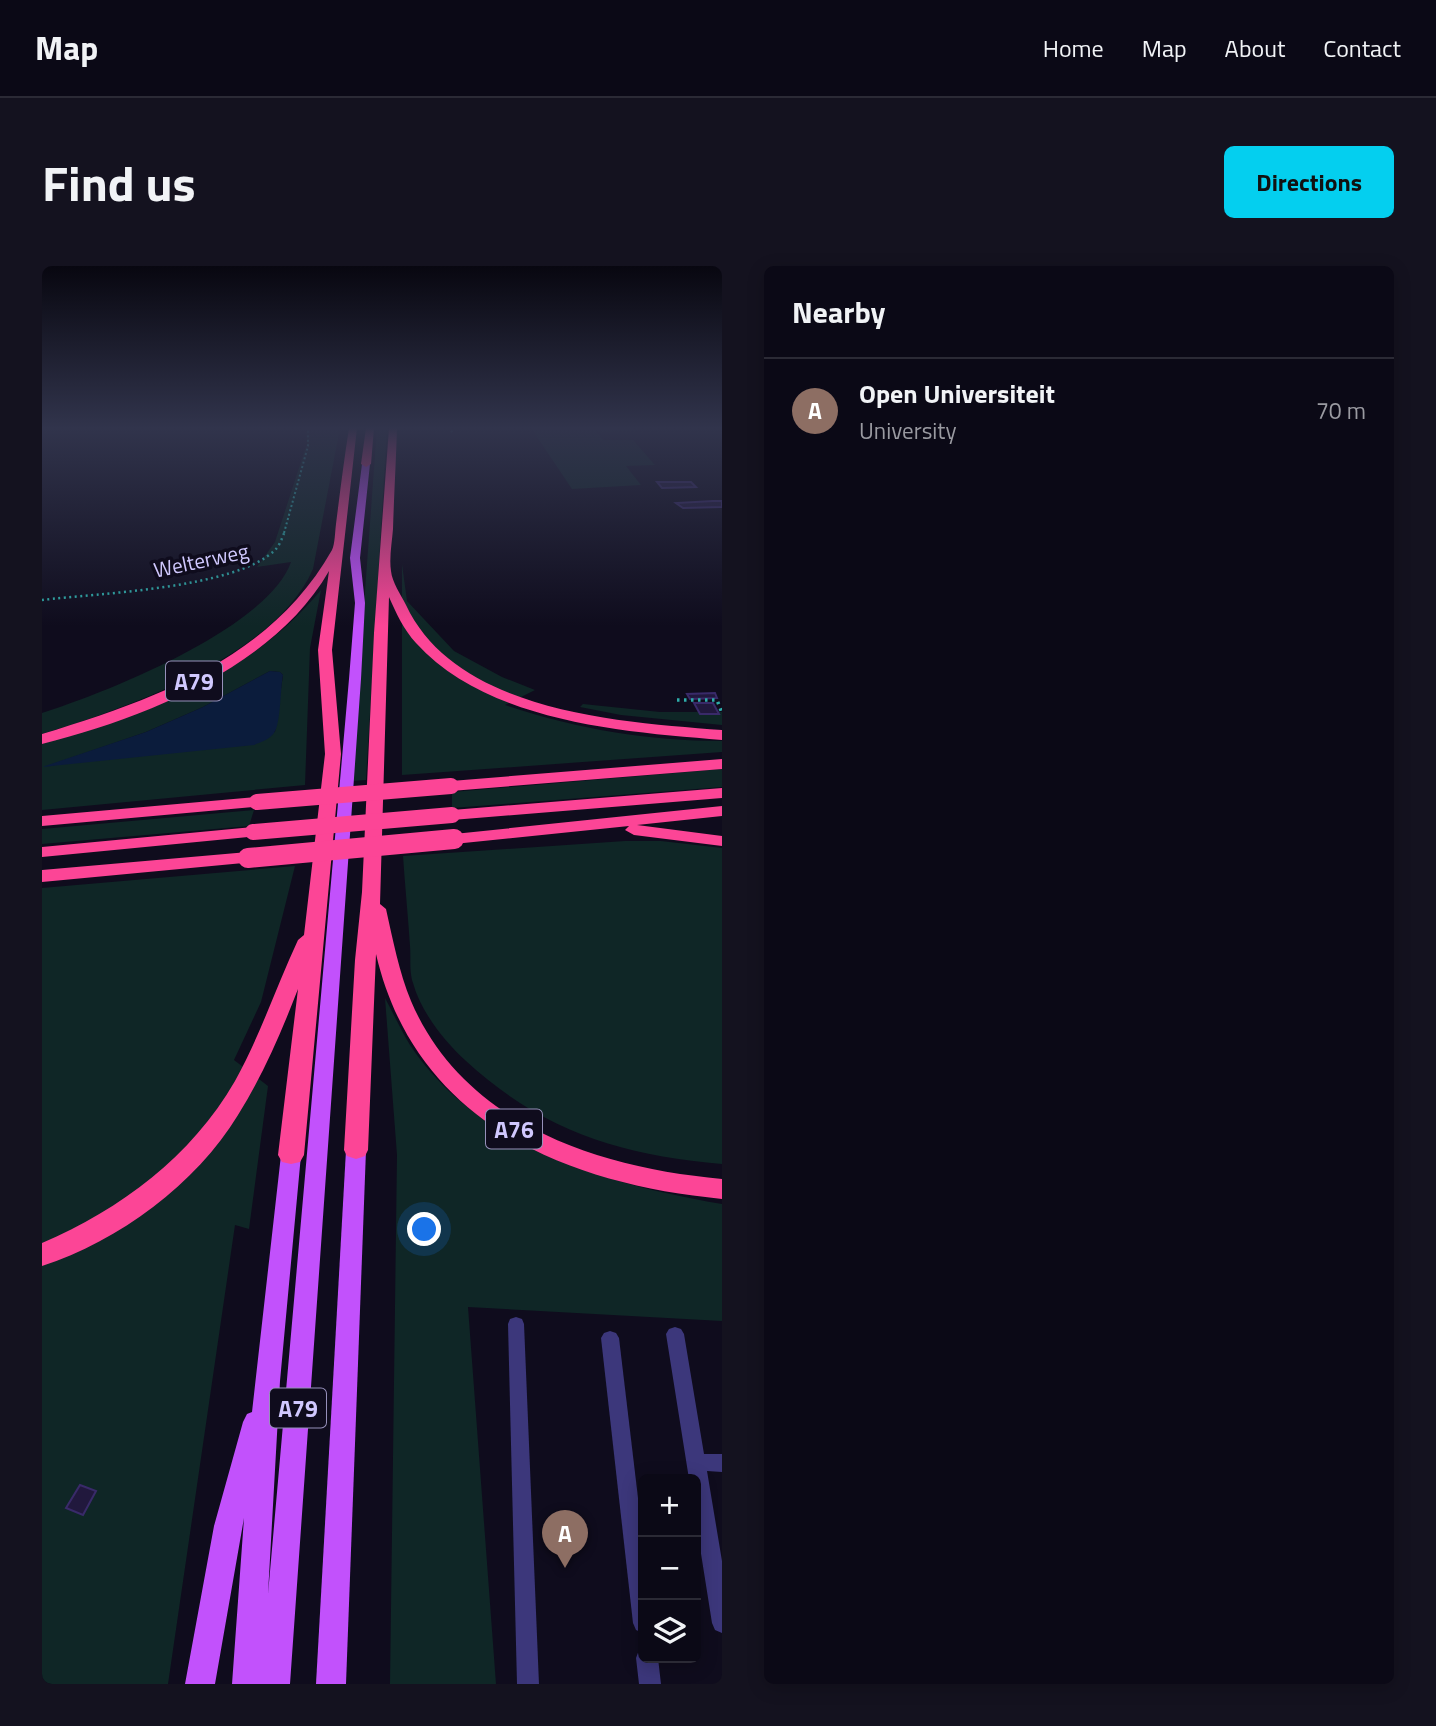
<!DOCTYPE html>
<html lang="en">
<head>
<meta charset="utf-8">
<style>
	:root { --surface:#0b0916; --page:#14121f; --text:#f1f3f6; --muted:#9a9aa1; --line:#2b2a35; --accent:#04cfef }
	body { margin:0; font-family:"Titillium Web",sans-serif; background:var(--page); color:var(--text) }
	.controls { position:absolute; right:21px; bottom:21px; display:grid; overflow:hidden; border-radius:10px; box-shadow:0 4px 18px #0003 }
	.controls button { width:63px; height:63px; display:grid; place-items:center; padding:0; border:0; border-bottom:2px solid var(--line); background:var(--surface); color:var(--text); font:35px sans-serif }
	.you { position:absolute; left:383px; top:964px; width:24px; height:24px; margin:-18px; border:5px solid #fff; border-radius:50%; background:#1a73e8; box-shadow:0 0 0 10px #1a73e833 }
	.badge { display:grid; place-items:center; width:46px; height:46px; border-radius:50%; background:var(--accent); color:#fff; font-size:23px; font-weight:700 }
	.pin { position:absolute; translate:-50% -58px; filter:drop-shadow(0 2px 4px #0008) }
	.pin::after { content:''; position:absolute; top:37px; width:24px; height:21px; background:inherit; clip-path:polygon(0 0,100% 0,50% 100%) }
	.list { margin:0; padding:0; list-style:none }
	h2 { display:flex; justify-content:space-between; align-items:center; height:91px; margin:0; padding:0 28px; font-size:30px }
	h2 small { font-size:23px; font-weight:400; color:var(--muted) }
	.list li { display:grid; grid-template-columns:46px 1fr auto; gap:21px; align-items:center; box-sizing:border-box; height:105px; padding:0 28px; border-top:2px solid var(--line) }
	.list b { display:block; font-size:26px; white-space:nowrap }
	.list p { margin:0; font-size:23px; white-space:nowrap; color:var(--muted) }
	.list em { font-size:23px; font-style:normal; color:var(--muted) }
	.icon { flex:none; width:38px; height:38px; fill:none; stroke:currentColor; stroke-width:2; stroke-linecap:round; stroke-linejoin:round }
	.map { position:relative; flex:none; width:680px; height:1418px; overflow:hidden; border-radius:10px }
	header { display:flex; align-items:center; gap:42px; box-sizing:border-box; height:98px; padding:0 35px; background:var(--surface); border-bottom:2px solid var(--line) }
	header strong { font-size:33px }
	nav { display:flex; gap:38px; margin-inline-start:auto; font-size:24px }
	.intro { display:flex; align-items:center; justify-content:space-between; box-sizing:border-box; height:168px; padding:0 42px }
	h1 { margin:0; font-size:49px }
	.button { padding:18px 32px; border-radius:10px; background:var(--accent); color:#111; font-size:24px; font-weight:700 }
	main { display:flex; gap:42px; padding:0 42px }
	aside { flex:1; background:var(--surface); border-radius:10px; box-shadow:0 4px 18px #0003 }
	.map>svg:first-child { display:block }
</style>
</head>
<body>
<header>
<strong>Map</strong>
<nav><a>Home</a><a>Map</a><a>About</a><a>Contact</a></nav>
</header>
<div class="intro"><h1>Find us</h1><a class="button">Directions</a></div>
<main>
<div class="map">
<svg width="680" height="1418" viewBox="0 0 680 1418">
	<rect width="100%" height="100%" fill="#0f0c1d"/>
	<!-- green -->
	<g fill="#0f2626" fill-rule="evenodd">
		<path d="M263 162H298L271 303C233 390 86 442 0 468V447C64 427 226 362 249 296L215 301 233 276 265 177Z"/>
		<polygon points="335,162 345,162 324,514 309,515"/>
		<polygon points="489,162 591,162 594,165 554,166 561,174 591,174 613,199 584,200 599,219 530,223"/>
		<path d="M360 298 365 335 412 385 460 411 493 424 463 439C535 463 605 475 680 475V486L360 509Z"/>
		<path d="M279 324 268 382 263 519 0 544V478C107 442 204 414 279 324ZM228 405 238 406 241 409 233 466 115 487 5 500 104 466 161 441Z"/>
		<polygon points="541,438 618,446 680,446 680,459 579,449 538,441"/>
		<polygon points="680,503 680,521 410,542 410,526"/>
		<polygon points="212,544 207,560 0,578 0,563"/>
		<path d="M583 575H619L680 582V898C579 889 500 865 424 795 402 775 379 746 371 717 367 706 369 691 368 680 366 650 363 620 361 590Z"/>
		<polygon points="253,600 219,736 192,794 226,820 207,963 193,959 126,1418 0,1418 0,622"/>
		<path d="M343 732C351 747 359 764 368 779 437 882 565 918 680 938V1055L426 1041 454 1418H348L355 889Z"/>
	</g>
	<!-- water -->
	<path fill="#0b1c3c" d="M228 405 238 406 241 409C238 424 239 457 232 467 228 473 219 476 212 479L0 501 104 466 161 441Z"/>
	<!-- building -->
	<g fill="#21183d" stroke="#392a69" stroke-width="2">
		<polygon points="615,216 649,216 654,221 620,222"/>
		<polygon points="671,235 680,235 680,241 641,242 634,237"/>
		<polygon points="673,427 675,432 648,433 645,428"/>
		<polygon points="652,437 671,437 677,448 658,448"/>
		<polygon points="38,1219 54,1225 41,1249 24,1242"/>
	</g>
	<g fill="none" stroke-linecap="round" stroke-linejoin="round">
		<!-- path-far2 -->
		<g stroke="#2eaca9" stroke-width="2" stroke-dasharray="2 2.5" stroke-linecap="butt">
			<polyline points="409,166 413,162"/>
			<polyline points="242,267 266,180 266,162"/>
		</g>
		<!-- path-far1 -->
		<path stroke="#2eaca9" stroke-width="2.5" stroke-dasharray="2 3.5" stroke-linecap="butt" d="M0 334C56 327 193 323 233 284 238 279 240 272 243 265"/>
		<!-- path -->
		<polyline stroke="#2eaca9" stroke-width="3.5" stroke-dasharray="2.5 4.5" stroke-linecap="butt" points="635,434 675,434 680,447"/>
		<!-- lane -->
		<g fill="#3c377b" fill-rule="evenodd">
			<polygon points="474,1051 480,1053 482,1058 497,1418 475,1418 466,1058 468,1053"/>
			<polygon points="633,1061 639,1063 642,1068 662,1188 680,1188 680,1206 665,1205 680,1295 680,1367 673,1364 670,1357 654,1256 654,1213 647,1213 624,1068 627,1063"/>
			<polygon points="568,1065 574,1067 577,1072 601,1274 601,1367 594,1364 591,1357 559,1072 562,1067"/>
			<polygon points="601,1383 601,1392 616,1392 619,1418 597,1418 594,1392 597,1384"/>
		</g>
		<!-- primary -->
		<g fill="#c251fc" fill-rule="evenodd">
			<polygon points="324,196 328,198 318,292 323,337 319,413 248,1418 190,1418 202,1252 173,1418 143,1418 172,1260 201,1156 205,1148 210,1146 239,889 242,884 249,881 256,884 259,889 238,1115 226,1328 307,413 313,337 308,292 320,198"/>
			<polygon points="314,876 321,879 324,884 304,1418 274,1418 304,884 307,879"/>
		</g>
		<!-- highway -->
		<g fill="#fc4596" fill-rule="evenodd">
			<path d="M307 162H315L290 384 299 488 262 889 258 896 249 898 240 896 236 889 256 723C239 767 221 809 196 849 154 918 77 975 0 1000V977C79 943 149 891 193 815 218 770 234 721 256 674L262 669 283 488 276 384 287 305C232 401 103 452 0 478V468C114 433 229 392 290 284 293 278 293 265 294 258 298 226 302 194 307 162Z"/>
			<polygon points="324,162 332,162 329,198 324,201 319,198"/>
			<path d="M347 162H355C354 196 352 229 351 263 350 276 347 292 349 305 350 316 359 329 364 339 414 446 577 456 680 464V474C580 466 446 456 374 377 362 364 354 347 347 331L338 638 344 643C351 674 357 706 369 735 422 859 557 902 680 913V933C523 918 373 856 334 688L326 884 323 890 314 893 305 890 302 884 313 694 320 626 332 367Z"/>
			<polygon points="680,493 680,503 409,525 401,520 409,515"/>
			<polygon points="680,522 680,532 410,554 401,549 410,544"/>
			<polygon points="215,531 224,536 221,540 0,560 0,550"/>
			<polygon points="680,540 680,550 595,559 680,570 680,580 592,569 583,564 587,560 412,578 403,573 412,568"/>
			<polygon points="211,561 220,566 217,570 0,591 0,581"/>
			<polygon points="206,586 212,588 215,592 212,596 0,616 0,604"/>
		</g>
		<!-- highway-bridge-far1 -->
		<g stroke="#fc4596" stroke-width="16">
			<polyline points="215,536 409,520"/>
			<polyline points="211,566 410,549"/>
		</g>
		<!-- highway-bridge -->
		<polyline stroke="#fc4596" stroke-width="20" points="206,592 412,573"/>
	</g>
	<!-- sky -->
	<linearGradient id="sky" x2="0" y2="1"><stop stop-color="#080710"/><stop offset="0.45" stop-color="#31344c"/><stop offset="1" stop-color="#31344c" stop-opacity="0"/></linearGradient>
	<rect width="680" height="360" fill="url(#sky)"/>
	<g text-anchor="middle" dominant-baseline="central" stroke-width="7" stroke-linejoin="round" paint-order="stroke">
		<!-- far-street labels -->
		<g font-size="21" fill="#d0c8fe" stroke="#0f0c1d">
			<text transform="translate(159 294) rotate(-12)">Welterweg</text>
		</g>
		<!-- shield labels -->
		<g fill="#0f0c1d" stroke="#9690ba" stroke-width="2">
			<rect x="124" y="395.5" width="56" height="39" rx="5"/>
			<rect x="444" y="843.5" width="56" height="39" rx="5"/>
			<rect x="228" y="1122.5" width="56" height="39" rx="5"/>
		</g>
		<g font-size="23" font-weight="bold" fill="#d0c8fe">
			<text x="152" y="415">A79</text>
			<text x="472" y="863">A76</text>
			<text x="256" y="1142">A79</text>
		</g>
	</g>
</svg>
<div class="controls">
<button>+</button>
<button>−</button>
<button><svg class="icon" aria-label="layers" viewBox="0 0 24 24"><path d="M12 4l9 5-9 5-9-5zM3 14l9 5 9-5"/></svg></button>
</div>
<div class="you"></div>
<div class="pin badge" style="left:523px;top:1302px;background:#8d6e63">A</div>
</div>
<aside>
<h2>Nearby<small></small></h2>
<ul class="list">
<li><span class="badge" style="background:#8d6e63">A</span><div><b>Open Universiteit</b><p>University</p></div><em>70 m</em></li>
</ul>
</aside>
</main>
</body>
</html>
